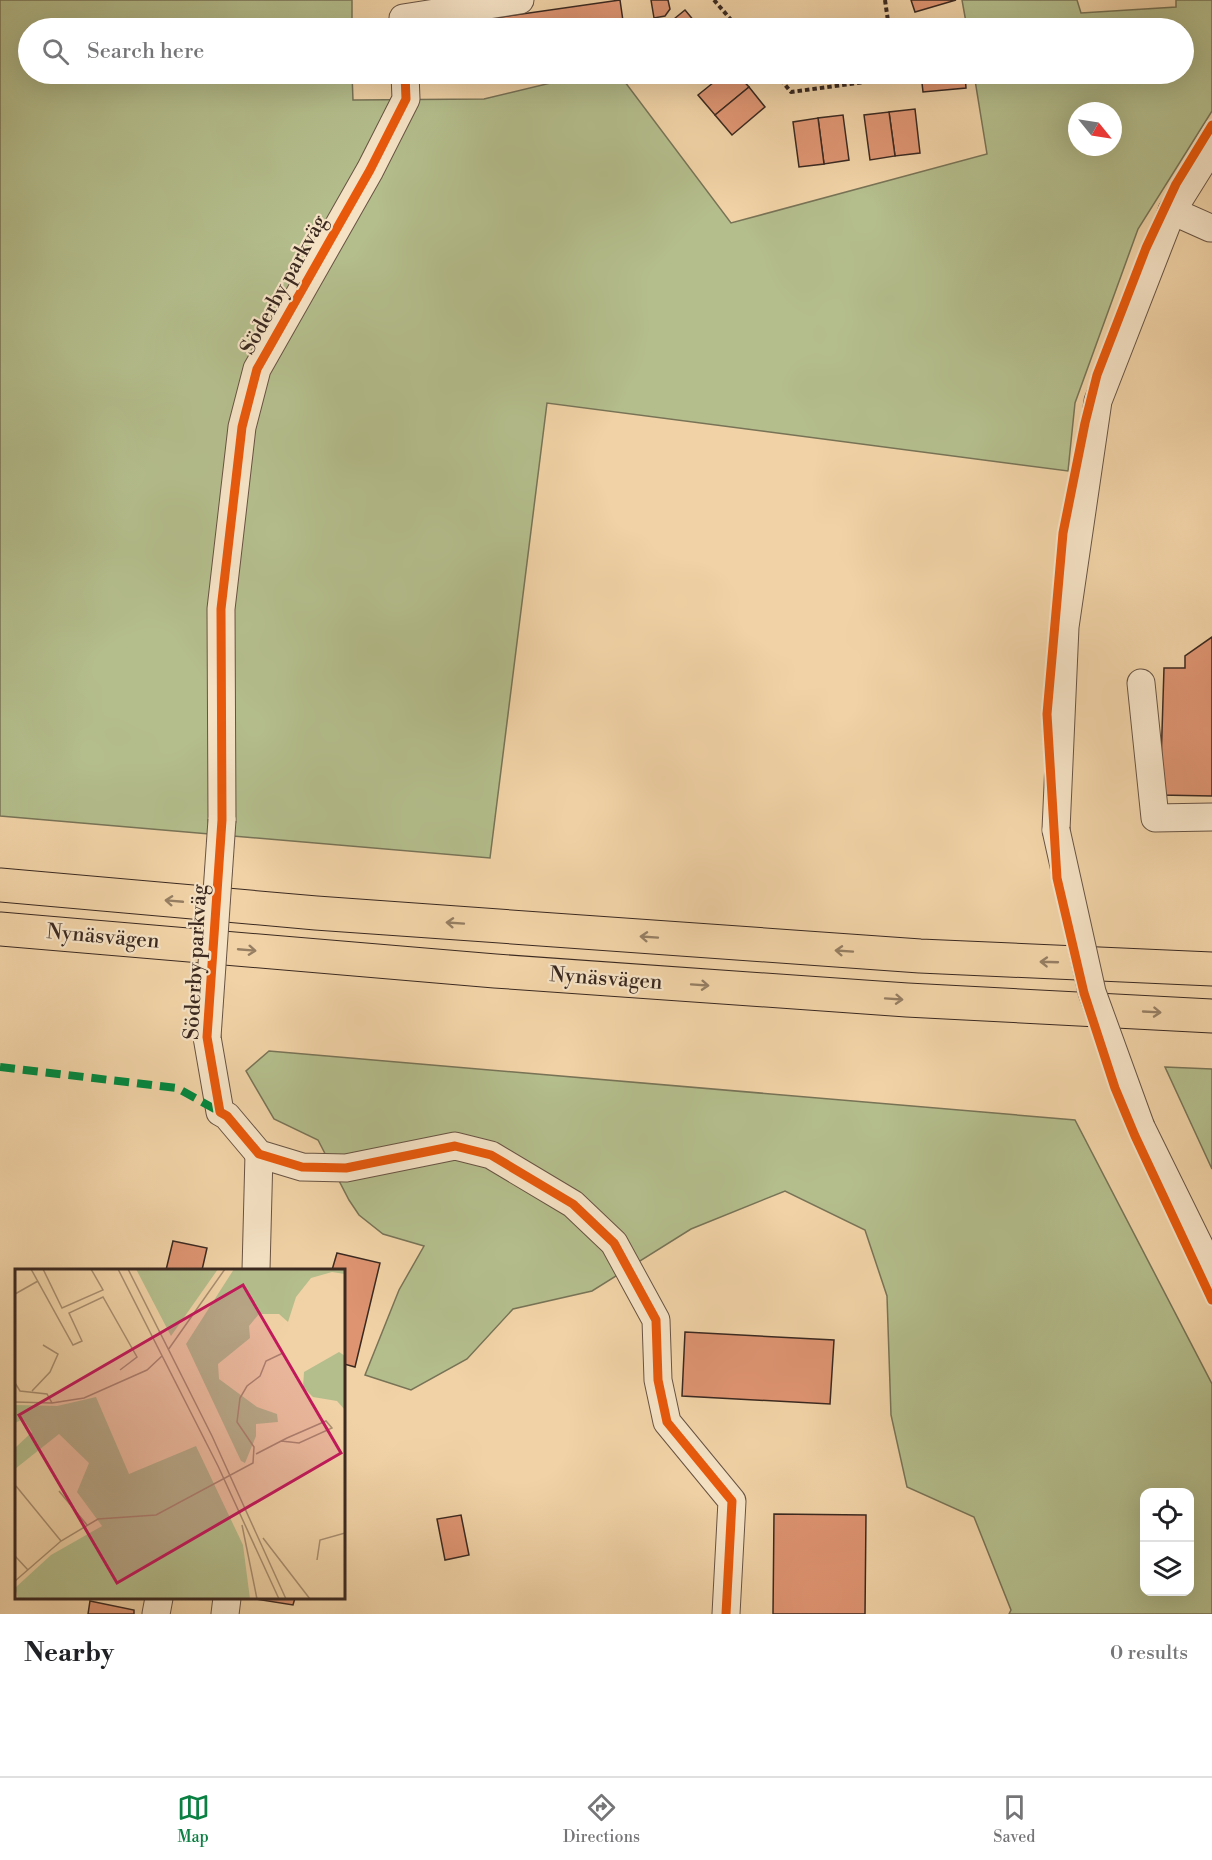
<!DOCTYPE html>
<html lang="en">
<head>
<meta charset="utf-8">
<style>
	:root { --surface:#fff; --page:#f6f6f6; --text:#202124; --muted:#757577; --line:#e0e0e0; --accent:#0b8043 }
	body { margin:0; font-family:"Libre Bodoni",serif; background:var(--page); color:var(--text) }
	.controls { position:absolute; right:18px; bottom:18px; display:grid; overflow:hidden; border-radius:12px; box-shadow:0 6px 24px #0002 }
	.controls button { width:54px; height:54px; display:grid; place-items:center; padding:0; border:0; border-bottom:2px solid var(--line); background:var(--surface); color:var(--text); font:30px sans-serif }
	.compass { position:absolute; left:1068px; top:102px; width:54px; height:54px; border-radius:50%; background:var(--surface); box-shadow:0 6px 24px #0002; rotate:120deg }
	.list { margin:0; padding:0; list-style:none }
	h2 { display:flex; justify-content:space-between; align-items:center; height:78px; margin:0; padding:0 24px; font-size:26px }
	h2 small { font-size:20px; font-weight:400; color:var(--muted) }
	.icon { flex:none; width:33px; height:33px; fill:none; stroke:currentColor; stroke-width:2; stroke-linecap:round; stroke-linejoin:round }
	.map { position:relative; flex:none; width:1212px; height:1614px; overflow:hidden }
	.search { position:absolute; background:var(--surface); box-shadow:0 6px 24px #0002; left:18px; right:18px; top:18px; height:66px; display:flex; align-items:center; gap:15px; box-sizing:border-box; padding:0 21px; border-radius:33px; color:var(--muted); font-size:22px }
	.sheet { height:162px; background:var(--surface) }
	nav { display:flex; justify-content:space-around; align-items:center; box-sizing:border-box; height:84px; border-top:2px solid var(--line); background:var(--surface); font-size:16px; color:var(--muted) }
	nav a { display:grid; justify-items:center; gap:3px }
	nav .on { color:var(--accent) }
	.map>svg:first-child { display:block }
</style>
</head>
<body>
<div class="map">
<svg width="1212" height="1614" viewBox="0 0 1212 1614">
	<rect width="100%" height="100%" fill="#f0d2a6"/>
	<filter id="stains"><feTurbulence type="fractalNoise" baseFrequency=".00333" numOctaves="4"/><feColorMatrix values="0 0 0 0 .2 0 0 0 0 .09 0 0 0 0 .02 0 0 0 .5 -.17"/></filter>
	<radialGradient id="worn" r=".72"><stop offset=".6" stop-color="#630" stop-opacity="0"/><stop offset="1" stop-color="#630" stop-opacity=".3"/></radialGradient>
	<!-- green -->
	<g fill="#b4bd8c" stroke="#787356" stroke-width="1.5" fill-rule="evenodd">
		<path d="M0 0H352V28H28V74H352L353 100 484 99 588 74H619L731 223 987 154 974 74H1184V28H967L962 0H1077L1081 13 1176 7V0H1212V111L1138 229 1075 403 1068 471 547 403 490 858 0 816ZM1077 111H1113V147H1077Z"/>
		<path d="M269 1051 1075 1120 1212 1384V1614H1009L1011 1610 974 1517 907 1487 891 1415 887 1296 865 1230 785 1191 691 1229 592 1291 513 1309 467 1359 411 1390 365 1375 399 1290 424 1246 383 1234 359 1215 349 1200 318 1140 274 1119 246 1071ZM1144 1492H1190V1592H1144Z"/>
		<polygon points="1165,1067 1212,1069 1212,1169"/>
	</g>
	<!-- building -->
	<g fill="#de9471" stroke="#3b2920" stroke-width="1.5">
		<polygon points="620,0 624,28 474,28 473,21"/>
		<polygon points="651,0 668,0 670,9 665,16 654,18"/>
		<polygon points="911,0 956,0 915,12"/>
		<polygon points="685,10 700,28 663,28"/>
		<polygon points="962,26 962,28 928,28"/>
		<polygon points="675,74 695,74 683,83"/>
		<polygon points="724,74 737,74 749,87 715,115 698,95"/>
		<polygon points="921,74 965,74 966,88 923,92"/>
		<polygon points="749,87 765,107 732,135 715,115"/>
		<polygon points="915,109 920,153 895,156 889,112"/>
		<polygon points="889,112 895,156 870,160 864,115"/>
		<polygon points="843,115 849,160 824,164 818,118"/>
		<polygon points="818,118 824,164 799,167 793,122"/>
		<polygon points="1212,637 1212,796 1160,795 1164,668 1185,668 1185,656"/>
		<polygon points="173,1241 207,1248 202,1270 166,1270"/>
		<polygon points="337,1253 380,1263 355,1367 344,1364 344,1270 332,1270"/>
		<polygon points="685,1332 834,1340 830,1404 682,1396"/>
		<polygon points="774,1514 866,1515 865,1614 773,1614"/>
		<polygon points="461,1515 469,1555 445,1560 437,1519"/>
		<polygon points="250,1598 295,1598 293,1605"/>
		<polygon points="90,1601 134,1610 134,1614 88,1614"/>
	</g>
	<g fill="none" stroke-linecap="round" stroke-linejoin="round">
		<!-- minor casing -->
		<g stroke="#685342" stroke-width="29">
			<g id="minor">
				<polyline points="403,18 520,0"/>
				<polyline points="1172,211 1210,228 1212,228"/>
				<polyline points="1141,683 1155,818 1212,817"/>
				<polyline points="222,820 221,609 242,427 257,369 370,170 406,99 405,74"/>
				<polyline points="1056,830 1065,627 1098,401 1172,211 1212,147"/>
				<polyline points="207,1037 220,1112 227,1116 259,1154 302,1167 346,1168 455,1146 491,1155 573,1204 614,1243 656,1320 658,1380 667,1422 732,1501 726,1614"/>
				<polyline points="1141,1127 1212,1271"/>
				<polyline points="256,1270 259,1154"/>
				<polyline points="156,1614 159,1598"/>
				<polyline points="225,1614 227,1598"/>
			</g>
		</g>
		<!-- highway casing -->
		<g stroke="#3b2920" stroke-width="35">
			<g id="highway">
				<polyline points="0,885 316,913 920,956 1212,969"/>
				<polyline points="0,929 495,971 907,1000 1212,1016"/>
			</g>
		</g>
		<!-- path -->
		<g stroke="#3b2920" stroke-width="4" stroke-dasharray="4.5 3" stroke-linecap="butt">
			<polyline points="714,0 738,28"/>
			<polyline points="885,0 889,28"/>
			<polyline points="776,74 791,92 895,78 895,74"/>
		</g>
		<!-- minor -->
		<use href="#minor" stroke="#f5e2c5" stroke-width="27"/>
		<!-- highway -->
		<use href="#highway" stroke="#f0d2a6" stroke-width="33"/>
		<!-- minor-bridge casing -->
		<g stroke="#685342" stroke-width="29" stroke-linecap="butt">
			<g id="minor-bridge">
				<polyline points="1056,830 1092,992 1141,1127"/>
				<polyline points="207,1037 222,820"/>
			</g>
		</g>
		<!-- minor-bridge -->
		<use href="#minor-bridge" stroke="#f5e2c5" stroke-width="27"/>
		<!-- quiet -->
		<polyline stroke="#00873e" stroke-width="8" stroke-dasharray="15 8" stroke-linecap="butt" points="0,1067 177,1088 220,1112"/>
		<!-- cycleway casing -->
		<g stroke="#f5e2c5" stroke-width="13">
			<g id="cycleway">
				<polyline points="405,74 406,99 370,170 257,369 242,427 221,609 222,820 207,1037 220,1112 227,1116 259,1154 302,1167 346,1168 455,1146 491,1155 573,1204 614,1243 656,1320 658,1380 667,1422 732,1501 726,1614"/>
				<polyline points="1212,125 1176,184 1146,248 1097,375 1085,423 1063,533 1047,714 1057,878 1084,993 1115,1088 1135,1136 1212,1300"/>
			</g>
		</g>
		<!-- cycleway -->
		<use href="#cycleway" stroke="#e8590c" stroke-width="9"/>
	</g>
	<!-- one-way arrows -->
	<defs><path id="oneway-shaft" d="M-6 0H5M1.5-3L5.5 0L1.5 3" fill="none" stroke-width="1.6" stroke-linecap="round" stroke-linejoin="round" transform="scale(1.5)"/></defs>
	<g stroke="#967e63">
		<use href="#oneway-shaft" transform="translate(174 901) rotate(-175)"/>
		<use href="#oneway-shaft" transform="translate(455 923) rotate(-176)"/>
		<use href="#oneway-shaft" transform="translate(649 937) rotate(-176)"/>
		<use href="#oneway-shaft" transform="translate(247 950) rotate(5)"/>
		<use href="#oneway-shaft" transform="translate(844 951) rotate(-176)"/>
		<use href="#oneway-shaft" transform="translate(1049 962) rotate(-178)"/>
		<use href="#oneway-shaft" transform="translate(700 985) rotate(4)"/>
		<use href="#oneway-shaft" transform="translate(894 999) rotate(4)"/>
		<use href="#oneway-shaft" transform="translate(1152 1012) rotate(3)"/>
	</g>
	<g text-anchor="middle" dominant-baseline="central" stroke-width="4.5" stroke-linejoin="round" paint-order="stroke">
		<!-- street labels -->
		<g font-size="21" fill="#3b2920" stroke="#f5e2c5">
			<text transform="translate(284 285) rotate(-61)">Söderby parkväg</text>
			<text transform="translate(103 937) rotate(5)">Nynäsvägen</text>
			<text transform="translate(196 962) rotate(-87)">Söderby parkväg</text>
			<text transform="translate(606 979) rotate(4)">Nynäsvägen</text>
		</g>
	</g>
	<!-- overview -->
	<g transform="translate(15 1269)">
		<rect width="330" height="330" fill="#f0d2a6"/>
		<path d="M121 0H203L156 67ZM219 0H330V5L317 3 296 9 281 28 273 53 264 45H244L234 57 235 69 203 95 204 110 242 138 262 145 263 153 241 155V167L230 194 226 192 171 75ZM324 83 330 87V141L322 132 298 128 288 118 289 103ZM81 128 114 205 181 177 228 276 235 330H3L0 319 36 286 87 257 62 223 74 194 44 165 0 200V179L17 163 8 150 0 154V136L42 137Z" fill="#b4bd8c"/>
		<path fill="none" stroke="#a88e70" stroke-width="1.5" d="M16 0 58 76 67 72 54 44 88 28 122 88 105 101M28 0 47 39 88 21 76 0M103 0 203 197 264 330M113 0 197 167 271 330M0 25 23 12M153 81 210 0M0 114 5 122 32 125 37 134M17 122 35 103 43 85 28 76M0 133 37 134 69 129 132 101 147 87M241 185 272 169 311 152 317 159 284 174 266 172M1 217 46 272M44 222 72 256M227 256 242 330M248 269 295 330M0 287 13 301M302 291 305 271 330 264M0 312 46 272 83 250 141 246 238 194 239 178 222 153 225 129 232 117 245 107 251 92 268 84"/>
		<path fill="#c2185b" fill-opacity="0.15" stroke="#c2185b" stroke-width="3" d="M228 16 326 184 102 314 4 146Z"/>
		<rect width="330" height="330" fill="none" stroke="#3b2920" stroke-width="3"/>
	</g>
	<rect width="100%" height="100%" filter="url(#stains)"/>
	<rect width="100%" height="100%" fill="url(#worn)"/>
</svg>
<div class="controls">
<button><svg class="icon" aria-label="locate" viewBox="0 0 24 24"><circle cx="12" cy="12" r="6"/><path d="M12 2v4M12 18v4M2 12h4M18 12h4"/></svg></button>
<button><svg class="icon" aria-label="layers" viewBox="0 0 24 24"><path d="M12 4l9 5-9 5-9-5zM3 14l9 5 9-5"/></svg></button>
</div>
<svg class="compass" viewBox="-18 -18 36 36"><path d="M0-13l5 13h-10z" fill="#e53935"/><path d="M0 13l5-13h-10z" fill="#757577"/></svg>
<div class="search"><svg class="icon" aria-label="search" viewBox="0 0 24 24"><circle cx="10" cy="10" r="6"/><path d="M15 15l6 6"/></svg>Search here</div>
</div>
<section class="sheet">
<h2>Nearby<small>0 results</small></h2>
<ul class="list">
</ul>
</section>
<nav>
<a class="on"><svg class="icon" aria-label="map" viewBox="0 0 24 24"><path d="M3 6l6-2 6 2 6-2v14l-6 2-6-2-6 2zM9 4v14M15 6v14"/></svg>Map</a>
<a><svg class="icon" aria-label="directions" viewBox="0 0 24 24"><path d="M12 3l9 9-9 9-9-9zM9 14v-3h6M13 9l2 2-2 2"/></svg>Directions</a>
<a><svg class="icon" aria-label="saved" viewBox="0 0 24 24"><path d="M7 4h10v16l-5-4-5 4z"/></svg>Saved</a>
</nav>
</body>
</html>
